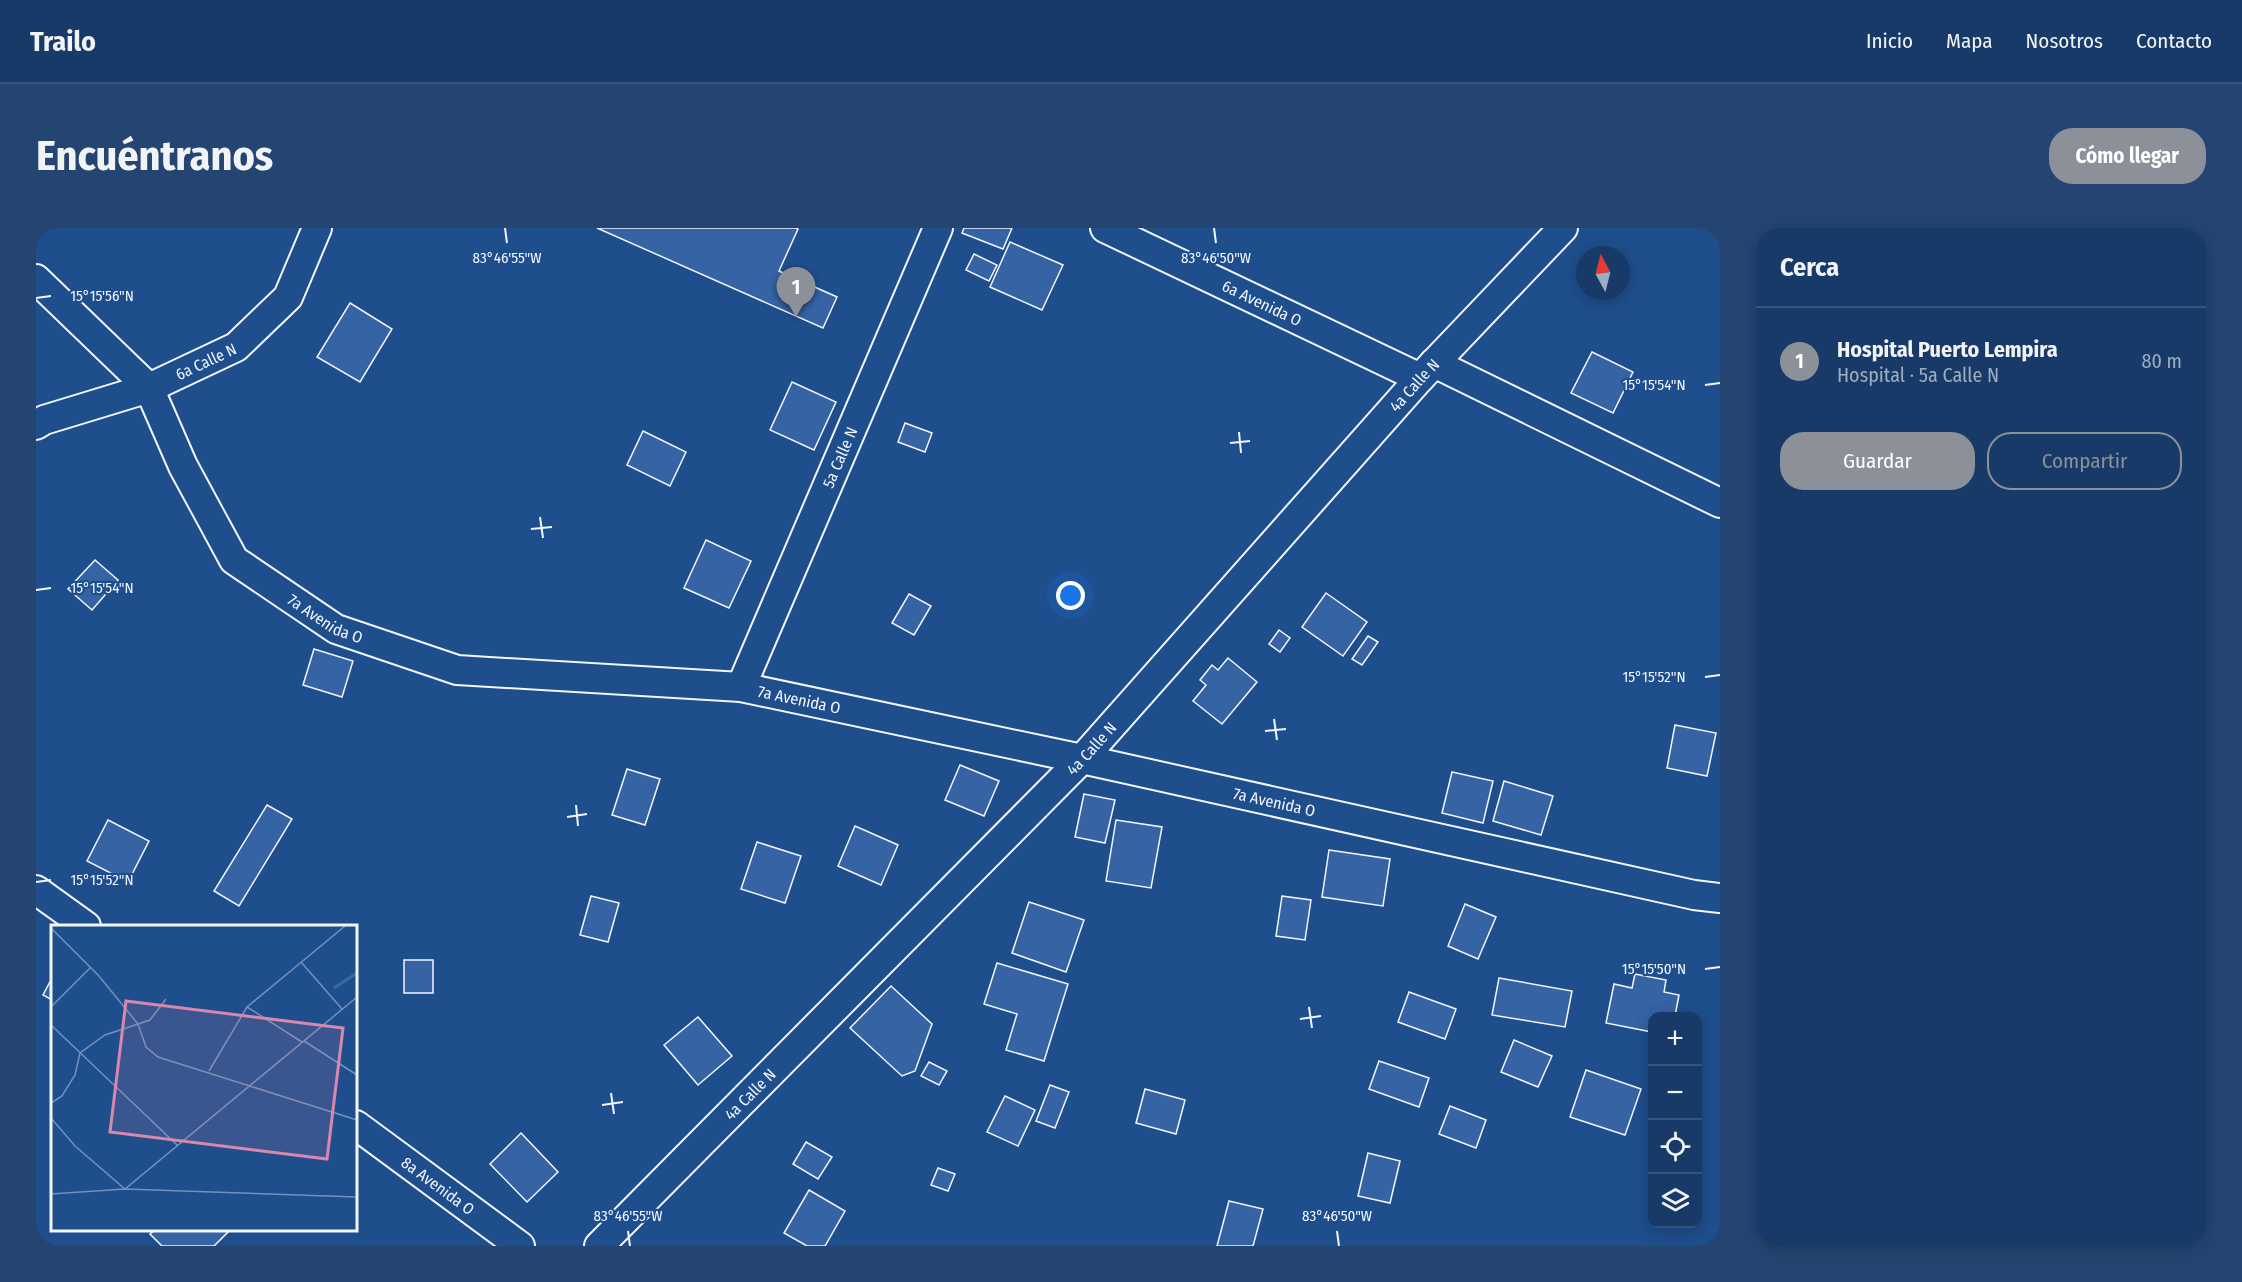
<!DOCTYPE html>
<html lang="es">
<head>
<meta charset="utf-8">
<style>
	:root { --surface:#173a69; --page:#244571; --text:#f1f3f6; --muted:#9eadc0; --line:#36547d; --accent:#8c9099 }
	body { margin:0; font-family:"Fira Sans Condensed",sans-serif; background:var(--page); color:var(--text) }
	.controls { position:absolute; right:18px; bottom:18px; display:grid; overflow:hidden; border-radius:12px; box-shadow:0 3px 15px #0003 }
	.controls button { width:54px; height:54px; display:grid; place-items:center; padding:0; border:0; border-bottom:2px solid var(--line); background:var(--surface); color:var(--text); font:30px sans-serif }
	.compass { position:absolute; left:1540px; top:18px; width:54px; height:54px; border-radius:50%; background:var(--surface); box-shadow:0 3px 15px #0003; rotate:353deg }
	.you { position:absolute; left:1035px; top:368px; width:21px; height:21px; margin:-15px; border:4px solid #fff; border-radius:50%; background:#1a73e8; box-shadow:0 0 0 9px #1a73e833 }
	.badge { display:grid; place-items:center; width:39px; height:39px; border-radius:50%; background:var(--accent); color:#fff; font-size:20px; font-weight:700 }
	.pin { position:absolute; translate:-50% -50px; filter:drop-shadow(0 2px 3px #0008) }
	.pin::after { content:''; position:absolute; top:32px; width:21px; height:18px; background:inherit; clip-path:polygon(0 0,100% 0,50% 100%) }
	.list { margin:0; padding:0; list-style:none }
	h2 { display:flex; justify-content:space-between; align-items:center; height:78px; margin:0; padding:0 24px; font-size:26px }
	h2 small { font-size:20px; font-weight:400; color:var(--muted) }
	.list li { display:grid; grid-template-columns:39px 1fr auto; gap:18px; align-items:center; box-sizing:border-box; height:108px; padding:0 24px; border-top:2px solid var(--line) }
	.list b { display:block; font-size:22px; white-space:nowrap }
	.list p { margin:0; font-size:20px; white-space:nowrap; color:var(--muted) }
	.list em { font-size:20px; font-style:normal; color:var(--muted) }
	.actions { display:flex; gap:12px; padding:18px 24px }
	.actions a { flex:1; padding:14px 0; border:2px solid var(--accent); border-radius:24px; text-align:center; font-size:21px; color:var(--accent) }
	.actions .main { background:var(--accent); color:#fff }
	.icon { flex:none; width:33px; height:33px; fill:none; stroke:currentColor; stroke-width:2; stroke-linecap:round; stroke-linejoin:round }
	.map { position:relative; flex:none; width:1684px; height:1018px; overflow:hidden; border-radius:24px }
	header { display:flex; align-items:center; gap:36px; box-sizing:border-box; height:84px; padding:0 30px; background:var(--surface); border-bottom:2px solid var(--line) }
	header strong { font-size:28px }
	nav { display:flex; gap:33px; margin-inline-start:auto; font-size:21px }
	.intro { display:flex; align-items:center; justify-content:space-between; box-sizing:border-box; height:144px; padding:0 36px }
	h1 { margin:0; font-size:42px }
	.button { padding:15px 27px; border-radius:24px; background:var(--accent); color:#fff; font-size:21px; font-weight:700 }
	main { display:flex; gap:36px; padding:0 36px }
	aside { flex:1; background:var(--surface); border-radius:24px; box-shadow:0 3px 15px #0003 }
	.map>svg:first-child { display:block }
</style>
</head>
<body>
<header>
<strong>Trailo</strong>
<nav><a>Inicio</a><a>Mapa</a><a>Nosotros</a><a>Contacto</a></nav>
</header>
<div class="intro"><h1>Encuéntranos</h1><a class="button">Cómo llegar</a></div>
<main>
<div class="map">
<svg width="1684" height="1018" viewBox="0 0 1684 1018">
	<rect width="100%" height="100%" fill="#1f4e8c"/>
	<!-- building -->
	<g fill="#3563a3" stroke="#f2f6ff" stroke-width="1.5">
		<polygon points="561,0 760,0 762,1 743,43 801,69 787,100"/>
		<polygon points="928,0 976,0 967,21 926,5"/>
		<polygon points="974,14 1027,37 1006,82 954,59"/>
		<polygon points="938,26 961,37 953,53 930,42"/>
		<polygon points="314,75 356,101 324,154 281,129"/>
		<polygon points="1556,124 1597,144 1577,185 1535,165"/>
		<polygon points="756,154 800,174 778,222 734,202"/>
		<polygon points="869,195 896,205 889,224 862,214"/>
		<polygon points="607,203 650,224 634,258 591,237"/>
		<polygon points="670,312 715,333 693,380 648,360"/>
		<polygon points="59,332 82,352 56,382 32,361"/>
		<polygon points="1290,365 1331,394 1307,428 1266,399"/>
		<polygon points="873,366 895,378 878,407 856,395"/>
		<polygon points="1243,402 1254,410 1244,424 1233,416"/>
		<polygon points="1332,408 1342,414 1326,437 1316,431"/>
		<polygon points="278,421 317,433 306,469 267,457"/>
		<polygon points="1192,430 1221,454 1186,496 1157,473 1170,457 1164,452 1176,437 1182,442"/>
		<polygon points="1639,497 1680,505 1671,548 1631,540"/>
		<polygon points="924,537 963,553 948,588 909,572"/>
		<polygon points="591,541 624,551 609,597 576,587"/>
		<polygon points="1416,544 1457,553 1447,595 1406,585"/>
		<polygon points="1468,553 1517,568 1505,607 1457,593"/>
		<polygon points="1048,566 1079,572 1069,615 1039,609"/>
		<polygon points="231,577 256,591 203,678 178,663"/>
		<polygon points="72,592 113,613 92,654 51,633"/>
		<polygon points="1080,592 1126,599 1115,660 1070,653"/>
		<polygon points="819,598 862,617 845,657 802,638"/>
		<polygon points="721,614 765,628 749,675 705,661"/>
		<polygon points="1293,622 1354,631 1347,678 1286,669"/>
		<polygon points="555,668 583,675 572,714 544,707"/>
		<polygon points="1246,668 1275,672 1269,712 1240,708"/>
		<polygon points="993,674 1048,692 1030,744 976,725"/>
		<polygon points="1429,676 1460,689 1442,731 1412,718"/>
		<rect x="368" y="732" width="29" height="33"/>
		<polygon points="961,735 1032,756 1008,833 970,822 981,786 948,776"/>
		<polygon points="1599,746 1630,752 1628,764 1643,767 1639,788 1616,788 1616,804 1570,795 1578,756 1596,760"/>
		<polygon points="16,750 16,772 7,767"/>
		<polygon points="1463,750 1536,763 1529,799 1456,787"/>
		<polygon points="855,758 896,796 879,843 866,848 814,800"/>
		<polygon points="1373,764 1420,781 1409,811 1362,794"/>
		<polygon points="662,789 696,828 662,857 628,817"/>
		<polygon points="1478,812 1516,828 1502,859 1465,844"/>
		<polygon points="1343,833 1393,850 1383,879 1333,861"/>
		<polygon points="893,834 911,843 903,857 885,848"/>
		<polygon points="1550,842 1605,861 1589,907 1534,889"/>
		<polygon points="1014,857 1033,864 1019,900 1000,893"/>
		<polygon points="1109,861 1149,872 1140,906 1100,895"/>
		<polygon points="969,868 999,882 982,918 951,904"/>
		<polygon points="1414,878 1450,892 1440,920 1403,906"/>
		<polygon points="485,905 522,944 491,974 454,936"/>
		<polygon points="770,914 796,929 782,951 757,936"/>
		<polygon points="1332,925 1364,933 1354,975 1322,968"/>
		<polygon points="902,940 919,946 912,963 895,957"/>
		<polygon points="773,962 809,983 789,1018 771,1018 748,1005"/>
		<polygon points="1193,973 1227,981 1217,1018 1181,1018"/>
		<polygon points="119,1002 189,1002 192,1004 178,1018 126,1018 114,1006"/>
	</g>
	<g fill="none" stroke-linecap="round" stroke-linejoin="round">
		<!-- minor casing -->
		<g stroke="#f2f6ff" stroke-width="32">
			<g id="minor">
				<path id="s1" d="M1069 0 1384 150"/>
				<path id="s2" d="M0 51 113 160 147 238 198 332 300 401 421 442 705 459 1046 531 1658 667 1684 670"/>
				<polyline points="1398,135 1684,275"/>
				<path id="s3" d="M0 197 8 192 113 160 200 119 252 69 281 0"/>
				<path id="s4" d="M705 459 902 0"/>
				<polyline points="0,662 50,698"/>
				<path id="s5" d="M320 897 484 1018"/>
				<path id="s6" d="M563 1018 1046 531 1384 150 1527 0"/>
			</g>
		</g>
		<!-- minor -->
		<use href="#minor" stroke="#1f4e8c" stroke-width="28"/>
	</g>
	<!-- ticks -->
	<path fill="none" stroke="#f2f6ff" stroke-width="2" d="M469 0 471 15M1178 0 1180 15M0 70 15 68M1669 157 1684 155M1203 204 1205 225M1194 215 1214 213M504 289 507 310M495 301 516 299M0 362 15 360M1669 449 1684 447M1238 491 1241 512M1229 503 1250 501M540 577 542 598M531 589 551 586M0 654 15 652M1669 741 1684 739M1273 779 1276 800M1264 791 1285 788M575 865 578 886M566 877 587 874M592 1003 594 1018M1301 1003 1303 1018"/>
	<g text-anchor="middle" dominant-baseline="central" stroke-width="4.5" stroke-linejoin="round" paint-order="stroke">
		<!-- street labels -->
		<g font-size="16" fill="#f2f6ff" stroke="#1f4e8c">
			<text stroke="none"><textPath href="#s1" startOffset="174">6a Avenida O</textPath></text>
			<text stroke="none"><textPath href="#s3" startOffset="182">6a Calle N</textPath></text>
			<text stroke="none"><textPath href="#s6" startOffset="1186">4a Calle N</textPath></text>
			<text stroke="none"><textPath href="#s4" startOffset="250">5a Calle N</textPath></text>
			<text stroke="none"><textPath href="#s2" startOffset="458">7a Avenida O</textPath></text>
			<text stroke="none"><textPath href="#s2" startOffset="944">7a Avenida O</textPath></text>
			<text stroke="none"><textPath href="#s6" startOffset="700">4a Calle N</textPath></text>
			<text stroke="none"><textPath href="#s2" startOffset="1430">7a Avenida O</textPath></text>
			<text stroke="none"><textPath href="#s6" startOffset="214">4a Calle N</textPath></text>
			<text stroke="none"><textPath href="#s5" startOffset="102">8a Avenida O</textPath></text>
		</g>
	</g>
	<!-- overview -->
	<g transform="translate(15 697)">
		<rect width="306" height="306" fill="#1f4e8c"/>
		<path fill="none" stroke="#3b69a3" stroke-width="3" d="M283 63 306 48"/>
		<path fill="none" stroke="#7391ba" stroke-width="1.5" d="M0 3 48 51 87 99 95 122 107 132 306 195M250 37 291 84M0 82 40 42M196 82 251 117M0 100 126 220M253 116 306 150M158 146 196 82 294 1M0 178 11 171 24 150 29 128 54 110 99 95 115 74M0 193 24 221 74 264 306 72M0 269 74 264 306 272"/>
		<path fill="#da87ad" fill-opacity="0.15" stroke="#da87ad" stroke-width="3" d="M75 76 292 103 276 234 59 207Z"/>
		<rect width="306" height="306" fill="none" stroke="#f2f6ff" stroke-width="3"/>
	</g>
	<g font-size="15" text-anchor="middle" fill="#f2f6ff" stroke="#1f4e8c" stroke-width="4.5" stroke-linejoin="round" paint-order="stroke">
		<text x="471" y="35">83°46'55"W</text>
		<text x="1180" y="35">83°46'50"W</text>
		<text x="66" y="73">15°15'56"N</text>
		<text x="1618" y="162">15°15'54"N</text>
		<text x="66" y="365">15°15'54"N</text>
		<text x="1618" y="454">15°15'52"N</text>
		<text x="66" y="657">15°15'52"N</text>
		<text x="1618" y="746">15°15'50"N</text>
		<text x="592" y="993">83°46'55"W</text>
		<text x="1301" y="993">83°46'50"W</text>
	</g>
</svg>
<div class="controls">
<button>+</button>
<button>−</button>
<button><svg class="icon" aria-label="locate" viewBox="0 0 24 24"><circle cx="12" cy="12" r="6"/><path d="M12 2v4M12 18v4M2 12h4M18 12h4"/></svg></button>
<button><svg class="icon" aria-label="layers" viewBox="0 0 24 24"><path d="M12 4l9 5-9 5-9-5zM3 14l9 5 9-5"/></svg></button>
</div>
<svg class="compass" viewBox="-18 -18 36 36"><path d="M0-13l5 13h-10z" fill="#e53935"/><path d="M0 13l5-13h-10z" fill="#9eadc0"/></svg>
<div class="you"></div>
<div class="pin badge" style="left:760px;top:89px">1</div>
</div>
<aside>
<h2>Cerca<small></small></h2>
<ul class="list">
<li><span class="badge">1</span><div><b>Hospital Puerto Lempira</b><p>Hospital · 5a Calle N</p></div><em>80 m</em></li>
</ul>
<div class="actions"><a class="main">Guardar</a><a>Compartir</a></div>
</aside>
</main>
</body>
</html>
